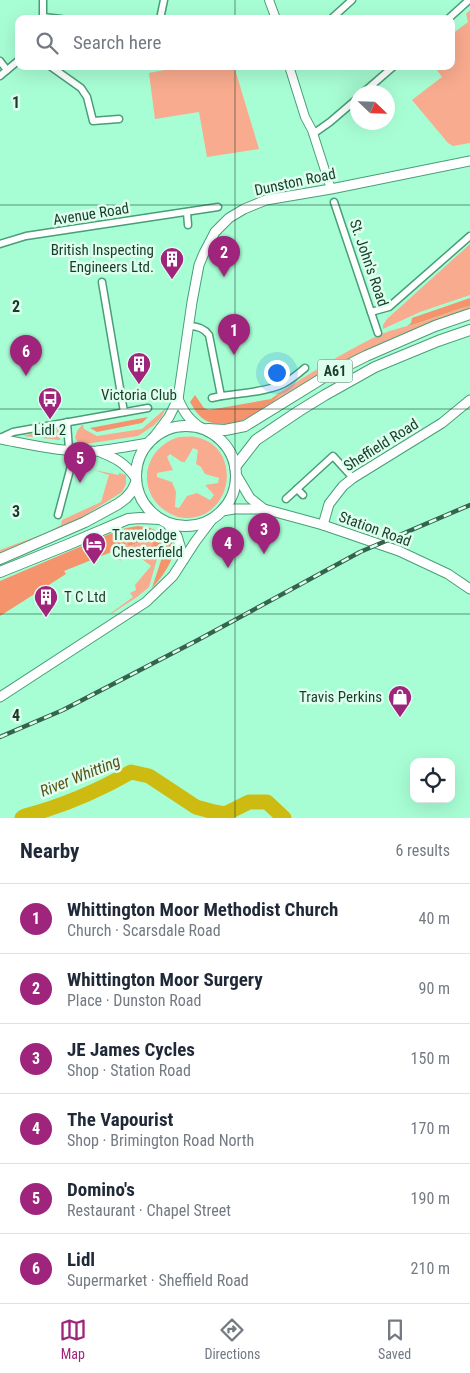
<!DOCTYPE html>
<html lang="en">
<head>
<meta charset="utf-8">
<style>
	:root { --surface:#fff; --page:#f6f6f7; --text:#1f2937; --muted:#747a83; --line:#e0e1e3; --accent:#9f257c }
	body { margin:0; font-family:"Roboto Condensed",sans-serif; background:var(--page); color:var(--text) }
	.controls { position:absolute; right:15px; bottom:15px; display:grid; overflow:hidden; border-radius:10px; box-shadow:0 5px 20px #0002 }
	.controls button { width:45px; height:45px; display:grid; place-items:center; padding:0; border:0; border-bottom:1px solid var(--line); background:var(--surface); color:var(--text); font:25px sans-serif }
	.compass { position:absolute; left:350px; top:85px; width:45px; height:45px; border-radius:50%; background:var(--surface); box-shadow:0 5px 20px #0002; rotate:113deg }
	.you { position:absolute; left:276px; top:372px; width:18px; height:18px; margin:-12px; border:4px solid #fff; border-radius:50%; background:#1a73e8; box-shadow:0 0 0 8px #1a73e833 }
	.badge { display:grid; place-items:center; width:32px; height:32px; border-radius:50%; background:var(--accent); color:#fff; font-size:16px; font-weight:700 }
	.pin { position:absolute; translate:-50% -41px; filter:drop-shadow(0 1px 2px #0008) }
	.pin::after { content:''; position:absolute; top:26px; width:18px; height:15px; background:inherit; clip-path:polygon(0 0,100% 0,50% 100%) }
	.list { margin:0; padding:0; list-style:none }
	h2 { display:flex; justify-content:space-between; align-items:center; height:65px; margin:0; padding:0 20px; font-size:21px }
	h2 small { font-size:16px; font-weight:400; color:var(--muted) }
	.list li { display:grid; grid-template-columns:32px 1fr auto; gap:15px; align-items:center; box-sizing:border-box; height:70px; padding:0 20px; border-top:1px solid var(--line) }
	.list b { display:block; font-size:19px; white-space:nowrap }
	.list p { margin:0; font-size:16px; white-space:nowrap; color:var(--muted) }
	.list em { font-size:16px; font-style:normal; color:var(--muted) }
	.icon { flex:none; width:28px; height:28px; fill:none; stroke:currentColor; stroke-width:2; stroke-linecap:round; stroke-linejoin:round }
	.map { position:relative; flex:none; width:470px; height:818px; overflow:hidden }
	.search { position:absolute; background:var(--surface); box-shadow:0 5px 20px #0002; left:15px; right:15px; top:15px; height:55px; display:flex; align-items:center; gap:12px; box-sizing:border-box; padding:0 18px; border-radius:10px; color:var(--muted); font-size:19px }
	.sheet { height:485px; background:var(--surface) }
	nav { display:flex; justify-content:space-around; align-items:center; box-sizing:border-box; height:70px; border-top:1px solid var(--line); background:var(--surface); font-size:14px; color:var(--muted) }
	nav a { display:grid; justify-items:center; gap:2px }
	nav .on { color:var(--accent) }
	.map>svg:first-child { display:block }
</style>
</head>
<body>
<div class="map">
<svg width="470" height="818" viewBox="0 0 470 818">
	<rect width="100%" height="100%" fill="#a8fed4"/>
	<!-- green -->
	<g fill="#f8ab8e" fill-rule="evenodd">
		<polygon points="470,10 470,143 453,146 448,143 412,100 442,77 434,66 451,66 451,35 468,22 466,14"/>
		<polygon points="185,66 234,66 259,149 207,157 199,112 155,119 149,73"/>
		<polygon points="470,244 470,295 420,312 383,329 383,325 387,319"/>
		<path d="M470 306V309C434 322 397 335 363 352 329 368 298 389 266 408L280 394 279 393C311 373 342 353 375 337 389 330 404 327 419 323 436 318 453 310 470 306Z"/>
		<polygon points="166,408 161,418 153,426 138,436 85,444 78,442 75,438 77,431 82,425 83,425 84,429 97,436 142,429"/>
		<polygon points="55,428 61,432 60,440 23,436"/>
		<path d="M179 437C184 437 190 436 195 437 242 445 235 517 187 518 181 518 174 516 169 513 135 494 142 448 179 437ZM193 448 198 450 196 464 201 467 205 474 219 478 218 483 205 485 214 495 210 500 197 493 187 496 179 508 175 507 176 492 172 482 157 477V473L173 470 167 457 170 454 182 462H185Z"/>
		<polygon points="94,470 119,475 119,473 126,475 126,484 122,492 65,528 0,556 0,550 48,532 61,525 62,520 101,502 109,475"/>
		<polygon points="142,541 151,542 153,544 152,556 157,559 149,587 137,597 111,614 111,613 133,597 130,593 136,590 135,585 151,566 132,551 127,557 124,556 120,561 116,550 128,543 129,546"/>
	</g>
	<!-- forest -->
	<g fill="#f5936d">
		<path d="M470 298V306C449 311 429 321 407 326L411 323 412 318Z"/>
		<path d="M279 393H281C276 398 272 403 267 407 252 420 219 431 202 418 197 414 193 407 190 402L195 395 204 408 209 410 271 399Z"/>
		<polygon points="148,417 142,423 97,432 90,428"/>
		<polygon points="138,526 150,528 166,534 157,559 150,553 153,544 151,542 142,541 129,546 127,543 119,549 64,571 66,574 0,616 0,581 112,533 126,528"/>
		<path d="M170 538C181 553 163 576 152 588L168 539Z"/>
	</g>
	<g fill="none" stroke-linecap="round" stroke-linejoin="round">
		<!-- river -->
		<path stroke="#cebb12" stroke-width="15" d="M22 818 25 816C63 806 96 792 131 772L149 776 196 807 214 812 225 814 249 802H267L284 818"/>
		<!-- minor casing -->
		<g stroke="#489e77" stroke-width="9">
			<g id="minor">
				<polyline points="43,0 43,19"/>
				<polyline points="43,17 61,19"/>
				<polyline points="160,19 164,0"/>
				<polyline points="331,19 352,0"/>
				<polyline points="448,19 469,0"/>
				<polyline points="0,61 7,70"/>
				<polyline points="50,66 81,88 87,97 93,121 119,119"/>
				<polyline points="0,76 19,60"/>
				<polyline points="364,92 394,66"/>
				<polyline points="313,134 330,122 358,98"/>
				<polyline points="334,202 378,333"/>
				<polyline points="187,212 188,225"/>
				<polyline points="0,244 26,236 218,207"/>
				<polyline points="102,282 124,412"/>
				<polyline points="371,312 389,307 470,236"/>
				<path d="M189 326C198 326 204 328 209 335L221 396C240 393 266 392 283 384 291 380 298 374 305 368"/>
				<polyline points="212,398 221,396"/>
				<polyline points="67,422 69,450"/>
				<polyline points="0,438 13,432 148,408"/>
				<polyline points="297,489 303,495"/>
				<polyline points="286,499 333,456 353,478"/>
				<polyline points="58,515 75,451"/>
			</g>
		</g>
		<!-- tertiary casing -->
		<g stroke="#489e77" stroke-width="10">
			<g id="tertiary">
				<polyline points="269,0 276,19"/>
				<polyline points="289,66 305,117 312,130 331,189"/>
			</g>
		</g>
		<!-- secondary casing -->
		<g stroke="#489e77" stroke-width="11">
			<g id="secondary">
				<path d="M178 399C184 412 188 419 201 428"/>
				<polyline points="154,437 169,417 178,399 192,302 199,265 204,253 215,232 229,218 244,209 266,200 331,189 470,161"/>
				<path d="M0 439C32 445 65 453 97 451 114 449 131 446 148 443"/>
				<path d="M98 451C115 458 124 462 135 477"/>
				<polyline points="237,476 250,498 264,509"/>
				<polyline points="222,511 234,509 264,509 323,525 399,551 448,574 470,589"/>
				<polyline points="166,522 177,536 184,559"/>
				<polyline points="323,525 329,504 343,486 353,478 442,423 470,400"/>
				<polyline points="0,697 146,602 173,576 195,542 213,518"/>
			</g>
		</g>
		<!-- trunk casing -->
		<g stroke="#489e77" stroke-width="12">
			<g id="trunk">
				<circle cx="186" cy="476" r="50"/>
				<polyline points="208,429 225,430 245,426 326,376 366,356 435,326 470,314"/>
				<polyline points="235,467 256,440 299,411 325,395 375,367 438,341 470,330"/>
				<polyline points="0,559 85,522 118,504 126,498 132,491 136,483"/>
				<polyline points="0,572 67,545 128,519 140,518 160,519"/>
			</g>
		</g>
		<!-- minor -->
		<use href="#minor" stroke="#fff" stroke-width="6"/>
		<!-- tertiary -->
		<use href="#tertiary" stroke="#fff" stroke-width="8"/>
		<!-- secondary -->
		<use href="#secondary" stroke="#fff" stroke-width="9"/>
		<!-- trunk -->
		<use href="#trunk" stroke="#fff" stroke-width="10"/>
		<!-- rail casing -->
		<g stroke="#35644e" stroke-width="4.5">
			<polyline id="rail" points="0,737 63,710 196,641 360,552 470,505"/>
		</g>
		<!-- rail -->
		<use href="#rail" stroke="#deffed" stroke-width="2.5" stroke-dasharray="8" stroke-linecap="butt"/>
	</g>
	<!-- grid -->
	<path fill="none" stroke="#183c2c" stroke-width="1" stroke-opacity="0.55" d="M235 0V19M235 66V818M0 205H470M0 409H470M0 614H470"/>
	<!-- icons -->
	<defs>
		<g id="building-pin" transform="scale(1.25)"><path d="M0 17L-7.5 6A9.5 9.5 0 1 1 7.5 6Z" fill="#9f257c" stroke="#deffed"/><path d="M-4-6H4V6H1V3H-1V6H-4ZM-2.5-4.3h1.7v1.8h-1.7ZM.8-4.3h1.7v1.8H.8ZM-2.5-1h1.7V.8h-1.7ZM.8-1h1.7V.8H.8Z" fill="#fff"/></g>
		<g id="bus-pin" transform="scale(1.25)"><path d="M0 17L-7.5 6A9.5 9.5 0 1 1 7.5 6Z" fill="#9f257c" stroke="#deffed"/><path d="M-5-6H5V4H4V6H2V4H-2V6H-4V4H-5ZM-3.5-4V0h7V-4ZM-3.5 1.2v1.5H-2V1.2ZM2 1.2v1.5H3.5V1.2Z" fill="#fff"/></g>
		<g id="hotel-pin" transform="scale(1.25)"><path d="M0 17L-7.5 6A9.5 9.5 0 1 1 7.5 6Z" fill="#9f257c" stroke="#deffed"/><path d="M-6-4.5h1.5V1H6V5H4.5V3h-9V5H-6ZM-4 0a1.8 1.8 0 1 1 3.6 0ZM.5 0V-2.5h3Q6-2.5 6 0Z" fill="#fff"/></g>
		<g id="shop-pin" transform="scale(1.25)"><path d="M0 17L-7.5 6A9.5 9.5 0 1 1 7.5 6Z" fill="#9f257c" stroke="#deffed"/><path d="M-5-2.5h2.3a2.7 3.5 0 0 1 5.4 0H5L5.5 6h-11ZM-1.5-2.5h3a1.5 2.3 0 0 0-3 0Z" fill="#fff"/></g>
	</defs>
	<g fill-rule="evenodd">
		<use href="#building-pin" x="172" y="259"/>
		<use href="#building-pin" x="139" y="364"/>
		<use href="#bus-pin" x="50" y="399"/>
		<use href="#hotel-pin" x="94" y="544"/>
		<use href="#building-pin" x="46" y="597"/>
		<use href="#shop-pin" x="400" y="697"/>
	</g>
	<g text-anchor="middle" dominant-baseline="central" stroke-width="5" stroke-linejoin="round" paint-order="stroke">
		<!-- shield labels -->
		<rect fill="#deffed" stroke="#537666" stroke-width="1" x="317.5" y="359.5" width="35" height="23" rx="4"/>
		<g font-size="14" font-weight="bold" fill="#183c2c">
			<text x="335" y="371">A61</text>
		</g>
		<!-- street labels -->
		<g font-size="15" fill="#183c2c" stroke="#deffed">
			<text transform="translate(295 182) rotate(-12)">Dunston Road</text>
			<text transform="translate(91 214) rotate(-9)">Avenue Road</text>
			<text transform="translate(369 263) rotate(71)">St. John's Road</text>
			<text transform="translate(381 445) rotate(-32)">Sheffield Road</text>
			<text transform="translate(375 529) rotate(20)">Station Road</text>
		</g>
		<!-- poi labels -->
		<g font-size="15" fill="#183c2c" stroke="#deffed" text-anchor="end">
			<text x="154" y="250">British Inspecting<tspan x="154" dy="17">Engineers Ltd.</tspan></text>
			<text x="139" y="395" text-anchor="middle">Victoria Club</text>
			<text x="50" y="430" text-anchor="middle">Lidl 2</text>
			<text x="112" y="535" text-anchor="start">Travelodge<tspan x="112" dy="17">Chesterfield</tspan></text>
			<text x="64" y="597" text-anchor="start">T C Ltd</text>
			<text x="382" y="697">Travis Perkins</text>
		</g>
		<!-- water labels -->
		<g font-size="16" font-style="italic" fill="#595219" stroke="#deffed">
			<text transform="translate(80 776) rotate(-22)">River Whitting</text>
		</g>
	</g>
	<g font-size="16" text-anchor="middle" font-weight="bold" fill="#183c2c" stroke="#deffed" stroke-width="5" stroke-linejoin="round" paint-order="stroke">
		<text x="16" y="108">1</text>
		<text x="16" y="312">2</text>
		<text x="16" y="517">3</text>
		<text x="16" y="721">4</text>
	</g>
</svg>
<div class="controls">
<button><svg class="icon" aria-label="locate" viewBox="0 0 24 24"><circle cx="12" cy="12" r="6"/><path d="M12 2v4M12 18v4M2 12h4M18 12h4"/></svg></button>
</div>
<svg class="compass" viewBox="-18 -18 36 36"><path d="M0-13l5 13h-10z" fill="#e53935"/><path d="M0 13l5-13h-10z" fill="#747a83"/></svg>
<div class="you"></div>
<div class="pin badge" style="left:234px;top:355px">1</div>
<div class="pin badge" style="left:224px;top:277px">2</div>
<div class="pin badge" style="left:264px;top:554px">3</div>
<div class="pin badge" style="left:228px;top:568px">4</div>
<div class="pin badge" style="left:80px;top:483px">5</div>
<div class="pin badge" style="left:26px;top:376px">6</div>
<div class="search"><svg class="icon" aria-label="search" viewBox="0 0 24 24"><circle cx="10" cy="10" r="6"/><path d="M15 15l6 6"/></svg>Search here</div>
</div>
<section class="sheet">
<h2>Nearby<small>6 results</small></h2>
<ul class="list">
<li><span class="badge">1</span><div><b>Whittington Moor Methodist Church</b><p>Church · Scarsdale Road</p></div><em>40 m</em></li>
<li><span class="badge">2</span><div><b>Whittington Moor Surgery</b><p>Place · Dunston Road</p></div><em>90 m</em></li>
<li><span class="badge">3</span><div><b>JE James Cycles</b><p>Shop · Station Road</p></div><em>150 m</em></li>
<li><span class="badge">4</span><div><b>The Vapourist</b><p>Shop · Brimington Road North</p></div><em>170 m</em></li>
<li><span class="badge">5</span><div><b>Domino's</b><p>Restaurant · Chapel Street</p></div><em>190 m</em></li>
<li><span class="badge">6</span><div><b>Lidl</b><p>Supermarket · Sheffield Road</p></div><em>210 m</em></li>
</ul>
</section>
<nav>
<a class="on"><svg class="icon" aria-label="map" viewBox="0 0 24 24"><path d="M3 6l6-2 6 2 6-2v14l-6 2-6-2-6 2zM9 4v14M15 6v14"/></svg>Map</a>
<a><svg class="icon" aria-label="directions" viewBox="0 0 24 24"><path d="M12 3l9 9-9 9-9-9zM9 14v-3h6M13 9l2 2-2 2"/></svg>Directions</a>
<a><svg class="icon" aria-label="saved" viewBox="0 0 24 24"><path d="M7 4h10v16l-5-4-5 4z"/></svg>Saved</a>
</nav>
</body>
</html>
